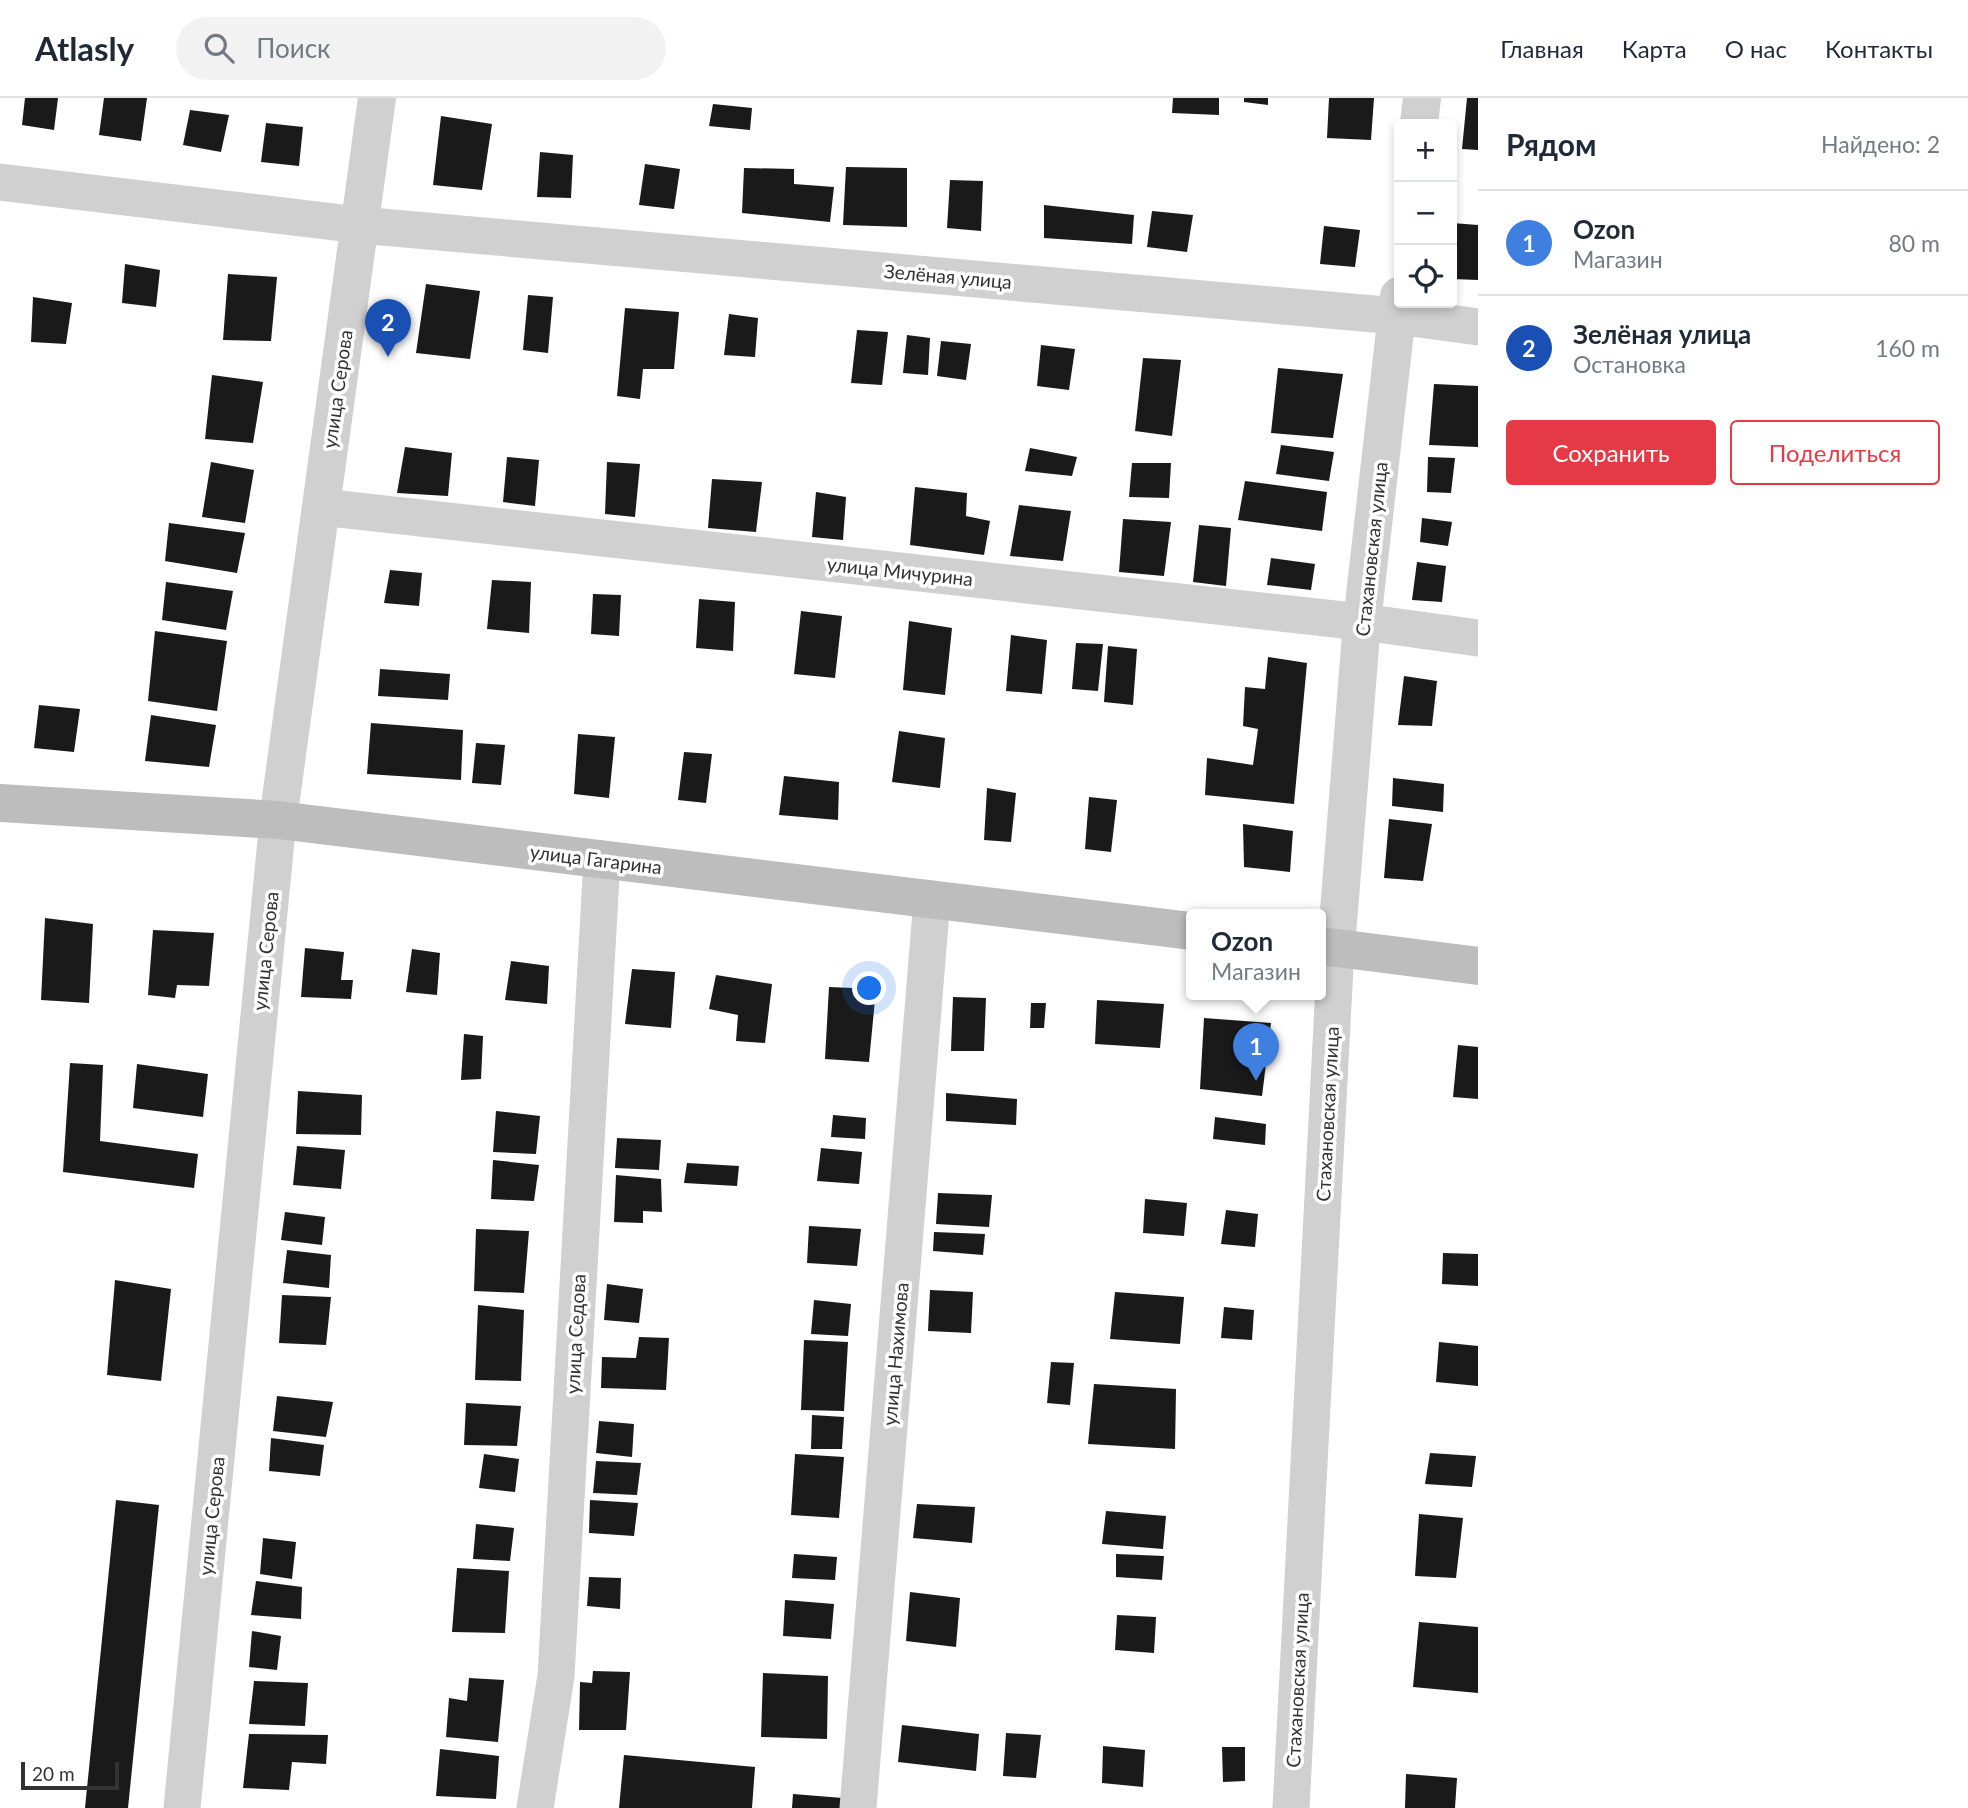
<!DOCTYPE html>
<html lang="ru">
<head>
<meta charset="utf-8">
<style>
	:root { --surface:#fff; --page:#f2f2f3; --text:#1f2937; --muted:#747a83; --line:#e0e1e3; --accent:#e63946 }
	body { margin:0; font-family:Lato,sans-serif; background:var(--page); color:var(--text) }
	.controls { position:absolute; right:21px; top:21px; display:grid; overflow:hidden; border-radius:7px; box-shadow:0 4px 10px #0003 }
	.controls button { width:63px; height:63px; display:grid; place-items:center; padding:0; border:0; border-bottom:2px solid var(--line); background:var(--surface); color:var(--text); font:35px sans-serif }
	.scale { position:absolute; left:21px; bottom:18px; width:98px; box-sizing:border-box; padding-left:7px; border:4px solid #333; border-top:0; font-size:19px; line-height:24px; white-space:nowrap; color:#333; -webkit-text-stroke:5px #fff; paint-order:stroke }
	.you { position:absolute; left:870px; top:891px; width:24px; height:24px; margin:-18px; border:5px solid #fff; border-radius:50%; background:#1a73e8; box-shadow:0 0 0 10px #1a73e833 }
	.badge { display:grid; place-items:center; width:46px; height:46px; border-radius:50%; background:var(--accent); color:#fff; font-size:23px; font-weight:700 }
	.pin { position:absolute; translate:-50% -58px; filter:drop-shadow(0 2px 4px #0008) }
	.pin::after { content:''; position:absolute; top:37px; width:24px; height:21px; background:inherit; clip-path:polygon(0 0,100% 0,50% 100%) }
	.popup { position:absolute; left:1186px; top:811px; width:140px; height:91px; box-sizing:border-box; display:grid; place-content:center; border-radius:7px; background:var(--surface); filter:drop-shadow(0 2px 5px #0005); font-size:23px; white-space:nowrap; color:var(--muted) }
	.popup b { font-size:26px; color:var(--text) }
	.popup::after { content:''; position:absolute; left:50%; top:100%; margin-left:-14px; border:14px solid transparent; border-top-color:var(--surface) }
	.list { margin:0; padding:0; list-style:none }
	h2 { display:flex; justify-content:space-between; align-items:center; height:91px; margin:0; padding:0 28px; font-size:30px }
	h2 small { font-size:23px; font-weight:400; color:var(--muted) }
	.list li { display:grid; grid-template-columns:46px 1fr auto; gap:21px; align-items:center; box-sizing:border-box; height:105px; padding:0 28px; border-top:2px solid var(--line) }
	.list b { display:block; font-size:26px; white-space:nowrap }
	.list p { margin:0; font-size:23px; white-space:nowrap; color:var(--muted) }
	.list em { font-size:23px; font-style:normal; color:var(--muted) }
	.actions { display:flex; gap:14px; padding:21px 28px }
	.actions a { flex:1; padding:16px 0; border:2px solid var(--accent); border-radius:7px; text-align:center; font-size:24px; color:var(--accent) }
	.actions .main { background:var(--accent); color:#fff }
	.icon { flex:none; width:38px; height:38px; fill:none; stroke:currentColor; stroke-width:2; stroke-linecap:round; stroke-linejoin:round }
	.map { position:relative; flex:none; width:1478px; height:1710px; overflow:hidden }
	header { display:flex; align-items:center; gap:42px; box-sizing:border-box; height:98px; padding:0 35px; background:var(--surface); border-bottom:2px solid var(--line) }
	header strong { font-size:33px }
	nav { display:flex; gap:38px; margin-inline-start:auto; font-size:24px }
	.search { width:490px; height:63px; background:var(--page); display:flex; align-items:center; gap:18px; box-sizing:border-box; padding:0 24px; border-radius:38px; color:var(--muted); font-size:26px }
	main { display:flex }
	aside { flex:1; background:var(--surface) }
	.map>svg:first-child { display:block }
</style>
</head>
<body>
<header>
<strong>Atlasly</strong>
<div class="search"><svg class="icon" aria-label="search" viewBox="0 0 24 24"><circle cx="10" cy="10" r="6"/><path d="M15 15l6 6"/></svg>Поиск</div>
<nav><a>Главная</a><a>Карта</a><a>О нас</a><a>Контакты</a></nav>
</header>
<main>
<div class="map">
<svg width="1478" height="1710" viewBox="0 0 1478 1710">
	<rect width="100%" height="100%" fill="#fff"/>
	<!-- building -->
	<g fill="#1a1a1a">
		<polygon points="25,0 58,0 54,32 22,27"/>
		<polygon points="104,0 147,0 141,43 99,37"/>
		<polygon points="1173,0 1219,0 1219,17 1172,15"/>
		<polygon points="1244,0 1268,0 1268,7 1244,4"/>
		<polygon points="1329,0 1374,0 1371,42 1327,40"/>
		<polygon points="1467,0 1478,0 1478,52 1462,51"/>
		<polygon points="713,6 752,10 750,32 709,28"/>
		<polygon points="190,12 229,17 221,54 183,47"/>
		<polygon points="441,18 492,26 482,92 433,87"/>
		<polygon points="266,25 303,29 299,68 261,64"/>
		<polygon points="540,54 573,57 571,100 537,99"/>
		<polygon points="645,66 680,71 674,111 639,107"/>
		<polygon points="846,69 907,70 907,129 843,127"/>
		<polygon points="744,70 794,71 794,86 834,89 830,124 742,115"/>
		<polygon points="950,82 983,83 981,133 947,130"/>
		<polygon points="1044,107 1134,117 1132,146 1044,140"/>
		<polygon points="1152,113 1193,117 1187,154 1147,149"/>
		<polygon points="1452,125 1478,127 1478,182 1452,181"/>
		<polygon points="1324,128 1360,132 1355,169 1320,166"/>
		<polygon points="125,166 160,172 156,209 122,205"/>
		<polygon points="228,176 277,179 271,243 223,242"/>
		<polygon points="426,186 480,193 470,261 416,255"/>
		<polygon points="528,197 553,199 548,255 523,252"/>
		<polygon points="33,199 72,205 66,246 31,244"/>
		<polygon points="625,210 679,214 674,271 643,271 640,301 617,298"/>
		<polygon points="729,216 758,220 755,259 724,257"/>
		<polygon points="857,232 888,234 882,287 851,285"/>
		<polygon points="907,237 930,240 928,277 903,275"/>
		<polygon points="941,243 971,246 966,282 937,278"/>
		<polygon points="1041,247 1075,251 1069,292 1037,288"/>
		<polygon points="1143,260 1181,262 1172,338 1135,333"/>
		<polygon points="1278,270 1343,276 1333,340 1271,335"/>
		<polygon points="212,277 263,284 253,345 205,341"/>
		<polygon points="1434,286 1478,288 1478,349 1429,347"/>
		<polygon points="1281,347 1334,354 1329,383 1276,376"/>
		<polygon points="405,349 452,355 448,398 397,395"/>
		<polygon points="1030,350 1077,359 1072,378 1025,373"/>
		<polygon points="507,359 539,362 535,408 503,404"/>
		<polygon points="1428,359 1455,360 1451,395 1427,394"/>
		<polygon points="211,364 254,372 245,425 202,419"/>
		<polygon points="607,364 640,366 635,419 605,416"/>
		<polygon points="1132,365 1171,365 1169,400 1129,399"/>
		<polygon points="712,381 762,384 756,434 708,430"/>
		<polygon points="1245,383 1327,394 1322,433 1238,422"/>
		<polygon points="915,389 967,395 966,418 990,423 984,457 910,447"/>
		<polygon points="816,394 846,399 843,442 812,439"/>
		<polygon points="1019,407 1071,413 1063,463 1010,458"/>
		<polygon points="1422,420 1452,424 1448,448 1420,444"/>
		<polygon points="1123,421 1171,424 1164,478 1119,474"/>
		<polygon points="169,425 245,435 237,475 165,463"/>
		<polygon points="1199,427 1231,430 1226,488 1193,484"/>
		<polygon points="1271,460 1315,466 1311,492 1267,487"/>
		<polygon points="1417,464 1446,468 1442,504 1412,502"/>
		<polygon points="390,472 422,475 419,508 384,505"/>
		<polygon points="492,482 531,484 529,535 487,531"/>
		<polygon points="166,484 233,493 226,532 162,522"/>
		<polygon points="593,496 621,497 619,538 591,536"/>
		<polygon points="699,501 735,504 733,553 696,550"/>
		<polygon points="801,513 842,518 835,580 794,576"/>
		<polygon points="909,523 952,530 945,597 903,592"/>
		<polygon points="155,533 227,543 217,613 148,603"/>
		<polygon points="1011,537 1047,542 1042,596 1006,593"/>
		<polygon points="1076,545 1103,546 1098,593 1072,591"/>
		<polygon points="1108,548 1137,551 1133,607 1104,604"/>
		<polygon points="1268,559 1307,565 1294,706 1205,697 1207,660 1253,667 1258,631 1243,628 1245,589 1265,591"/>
		<polygon points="380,571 450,576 448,602 378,598"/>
		<polygon points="1404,578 1437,583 1432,628 1398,627"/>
		<polygon points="39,607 80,611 74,654 34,650"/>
		<polygon points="151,617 216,627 209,669 145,663"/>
		<polygon points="371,625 463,632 461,682 367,676"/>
		<polygon points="899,633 945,640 940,690 892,684"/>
		<polygon points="578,636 615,639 609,700 574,696"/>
		<polygon points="476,645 505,647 501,687 472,685"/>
		<polygon points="684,654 712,656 706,705 678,702"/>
		<polygon points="784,678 839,684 838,722 779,717"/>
		<polygon points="1393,680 1444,686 1443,714 1392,708"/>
		<polygon points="987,690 1016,695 1011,744 984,742"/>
		<polygon points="1089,699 1117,702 1111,754 1085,751"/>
		<polygon points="1389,721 1432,726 1423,783 1384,780"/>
		<polygon points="1243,726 1293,733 1290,774 1244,769"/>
		<polygon points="45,820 93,826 89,905 41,902"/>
		<polygon points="153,832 214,835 209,888 177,887 175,900 148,897"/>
		<polygon points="305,850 344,854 341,882 353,882 351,901 301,899"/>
		<polygon points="412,851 440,855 437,897 406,894"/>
		<polygon points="511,863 549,868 547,906 505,902"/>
		<polygon points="632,871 675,874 671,930 625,926"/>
		<polygon points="716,877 772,886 765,945 736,943 738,917 709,911"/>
		<polygon points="829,889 876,891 869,964 825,961"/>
		<polygon points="953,899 986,900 984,953 951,953"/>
		<polygon points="1097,902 1164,906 1160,950 1095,946"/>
		<polygon points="1031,905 1046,905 1044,930 1030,930"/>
		<polygon points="1204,920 1271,925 1262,998 1200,991"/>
		<polygon points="464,936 483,938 481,981 461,982"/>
		<polygon points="1458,947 1478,949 1478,1001 1453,999"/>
		<polygon points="70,965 103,967 100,1043 198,1056 194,1090 63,1074"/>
		<polygon points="137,966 208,976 203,1019 133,1010"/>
		<polygon points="298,993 362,997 361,1037 296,1036"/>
		<polygon points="946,995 1017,1001 1016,1027 946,1023"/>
		<polygon points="496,1013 540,1018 536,1056 493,1054"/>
		<polygon points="833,1017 866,1020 865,1041 831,1039"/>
		<polygon points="1215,1019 1266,1026 1265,1047 1213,1041"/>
		<polygon points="617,1040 661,1042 659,1072 615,1070"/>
		<polygon points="297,1048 345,1052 341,1091 293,1087"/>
		<polygon points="821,1050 862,1054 859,1086 817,1083"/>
		<polygon points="493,1062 539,1067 534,1103 491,1101"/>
		<polygon points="687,1065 739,1068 737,1088 684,1085"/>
		<polygon points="616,1077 661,1081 662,1114 643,1113 643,1125 614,1124"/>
		<polygon points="938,1095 992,1097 989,1129 936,1126"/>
		<polygon points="1145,1101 1187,1105 1184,1138 1143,1135"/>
		<polygon points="1226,1112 1258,1116 1255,1149 1221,1146"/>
		<polygon points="285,1114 325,1119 322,1147 281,1142"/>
		<polygon points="809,1128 861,1131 857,1168 807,1165"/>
		<polygon points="476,1131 529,1133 524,1195 474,1193"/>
		<polygon points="934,1134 985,1136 983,1157 933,1153"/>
		<polygon points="287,1152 331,1157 329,1190 283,1185"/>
		<polygon points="1443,1155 1478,1156 1478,1188 1442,1186"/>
		<polygon points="115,1182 171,1191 161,1283 107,1277"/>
		<polygon points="607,1186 643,1191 639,1225 604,1222"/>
		<polygon points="930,1192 973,1194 971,1235 928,1233"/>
		<polygon points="1115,1194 1184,1199 1180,1246 1110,1241"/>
		<polygon points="282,1197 331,1199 326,1247 279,1245"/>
		<polygon points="814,1202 851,1206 848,1238 811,1236"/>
		<polygon points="478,1207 524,1212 521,1283 475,1282"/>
		<polygon points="1224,1209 1254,1212 1252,1242 1221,1240"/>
		<polygon points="639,1239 669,1240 666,1292 601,1290 602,1259 636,1260"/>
		<polygon points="804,1242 848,1244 844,1313 801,1312"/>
		<polygon points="1439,1244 1478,1248 1478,1288 1436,1284"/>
		<polygon points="1051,1264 1074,1265 1070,1307 1047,1305"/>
		<polygon points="1094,1286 1176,1291 1175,1351 1088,1346"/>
		<polygon points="277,1298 333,1304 326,1339 273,1333"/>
		<polygon points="466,1305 521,1308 517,1348 464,1347"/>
		<polygon points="812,1317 844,1319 842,1351 811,1351"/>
		<polygon points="599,1323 634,1326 632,1359 596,1355"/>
		<polygon points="271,1340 324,1347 320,1378 269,1373"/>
		<polygon points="1430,1355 1476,1358 1472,1389 1425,1386"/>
		<polygon points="484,1356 519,1361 515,1394 479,1390"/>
		<polygon points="795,1356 844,1359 839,1420 791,1417"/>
		<polygon points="596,1363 641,1365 637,1397 593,1395"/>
		<polygon points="116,1402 159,1407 128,1710 85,1710"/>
		<polygon points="590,1402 638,1405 634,1438 589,1435"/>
		<polygon points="917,1406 975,1409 972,1445 913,1440"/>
		<polygon points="1106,1413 1166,1418 1163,1451 1102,1446"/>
		<polygon points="1419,1416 1463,1420 1456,1480 1415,1478"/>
		<polygon points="476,1426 514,1430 510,1463 473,1461"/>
		<polygon points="263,1440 296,1444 292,1481 260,1476"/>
		<polygon points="794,1456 837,1459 835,1482 792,1480"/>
		<polygon points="1116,1456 1164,1458 1162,1482 1116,1479"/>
		<polygon points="457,1470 509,1473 505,1535 452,1534"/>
		<polygon points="589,1479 621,1480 620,1511 587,1508"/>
		<polygon points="256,1483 302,1489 301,1521 251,1517"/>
		<polygon points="910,1494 960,1500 956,1549 906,1543"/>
		<polygon points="785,1502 834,1506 831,1541 783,1538"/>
		<polygon points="1117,1517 1156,1519 1154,1555 1115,1552"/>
		<polygon points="1419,1524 1478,1529 1478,1595 1413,1589"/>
		<polygon points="252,1533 281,1538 277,1572 249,1569"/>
		<polygon points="593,1573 630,1574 626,1632 579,1632 580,1584 592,1585"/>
		<polygon points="763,1575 828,1578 827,1641 761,1639"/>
		<polygon points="469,1580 504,1582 498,1644 446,1639 449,1600 467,1603"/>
		<polygon points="254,1583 308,1585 305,1628 249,1626"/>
		<polygon points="902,1627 979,1636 976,1673 898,1664"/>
		<polygon points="1006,1635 1041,1637 1036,1680 1003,1678"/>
		<polygon points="249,1636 328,1637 326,1666 292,1664 289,1692 243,1690"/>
		<polygon points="1103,1648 1145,1652 1143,1689 1102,1685"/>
		<polygon points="1222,1649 1245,1649 1245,1683 1223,1684"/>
		<polygon points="440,1651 499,1658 496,1701 436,1698"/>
		<polygon points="624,1657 755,1669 752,1710 619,1710"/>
		<polygon points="1406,1676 1457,1680 1455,1710 1405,1710"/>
		<polygon points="793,1696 843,1700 843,1710 792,1710"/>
	</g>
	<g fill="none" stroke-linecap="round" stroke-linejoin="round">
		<!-- minor -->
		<g stroke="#d0d0d0" stroke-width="37">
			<polyline points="0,84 359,127 1397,218 1478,229"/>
			<polyline points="321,409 1362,524 1478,540"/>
			<polyline points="182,1710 278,722"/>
			<polyline points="535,1710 556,1578 602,761"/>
			<polyline points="858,1710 932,801"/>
			<polyline points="1291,1710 1336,850"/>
		</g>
		<!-- tertiary -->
		<g stroke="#d0d0d0" stroke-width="38">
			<polyline points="1419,26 1422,0"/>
			<polyline points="278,722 377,0"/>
			<polyline points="1336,850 1362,524 1399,198"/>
		</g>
		<!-- secondary -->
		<g stroke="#bdbdbd" stroke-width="38">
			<polyline points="0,705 278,722 1191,833"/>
			<polyline points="1321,848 1478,868"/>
		</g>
	</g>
	<g text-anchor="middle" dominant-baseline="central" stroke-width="7" stroke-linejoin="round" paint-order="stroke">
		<!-- street labels -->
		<g font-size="19" fill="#333" stroke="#fff">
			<text transform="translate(948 178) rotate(5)">Зелёная улица</text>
			<text transform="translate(337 291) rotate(-82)">улица Серова</text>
			<text transform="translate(1371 451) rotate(-84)">Стахановская улица</text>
			<text transform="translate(900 473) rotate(6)">улица Мичурина</text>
			<text transform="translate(596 761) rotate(7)">улица Гагарина</text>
			<text transform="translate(265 853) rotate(-84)">улица Серова</text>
			<text transform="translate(1327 1016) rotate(-87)">Стахановская улица</text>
			<text transform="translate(575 1236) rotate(-87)">улица Седова</text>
			<text transform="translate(895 1256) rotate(-85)">улица Нахимова</text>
			<text transform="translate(211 1418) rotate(-84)">улица Серова</text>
			<text transform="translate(1297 1582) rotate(-87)">Стахановская улица</text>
		</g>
	</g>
</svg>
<div class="controls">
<button>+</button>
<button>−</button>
<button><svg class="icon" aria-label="locate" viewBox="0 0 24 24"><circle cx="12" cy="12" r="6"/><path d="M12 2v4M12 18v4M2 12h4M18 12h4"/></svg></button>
</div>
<div class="scale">20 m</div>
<div class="you"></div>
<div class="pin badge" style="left:1256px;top:983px;background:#3f7fe0">1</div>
<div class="popup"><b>Ozon</b>Магазин</div>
<div class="pin badge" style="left:388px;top:259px;background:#1a4fb4">2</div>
</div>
<aside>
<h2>Рядом<small>Найдено: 2</small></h2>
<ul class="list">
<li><span class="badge" style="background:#3f7fe0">1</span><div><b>Ozon</b><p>Магазин</p></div><em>80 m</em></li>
<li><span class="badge" style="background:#1a4fb4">2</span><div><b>Зелёная улица</b><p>Остановка</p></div><em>160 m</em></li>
</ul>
<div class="actions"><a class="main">Сохранить</a><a>Поделиться</a></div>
</aside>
</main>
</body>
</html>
